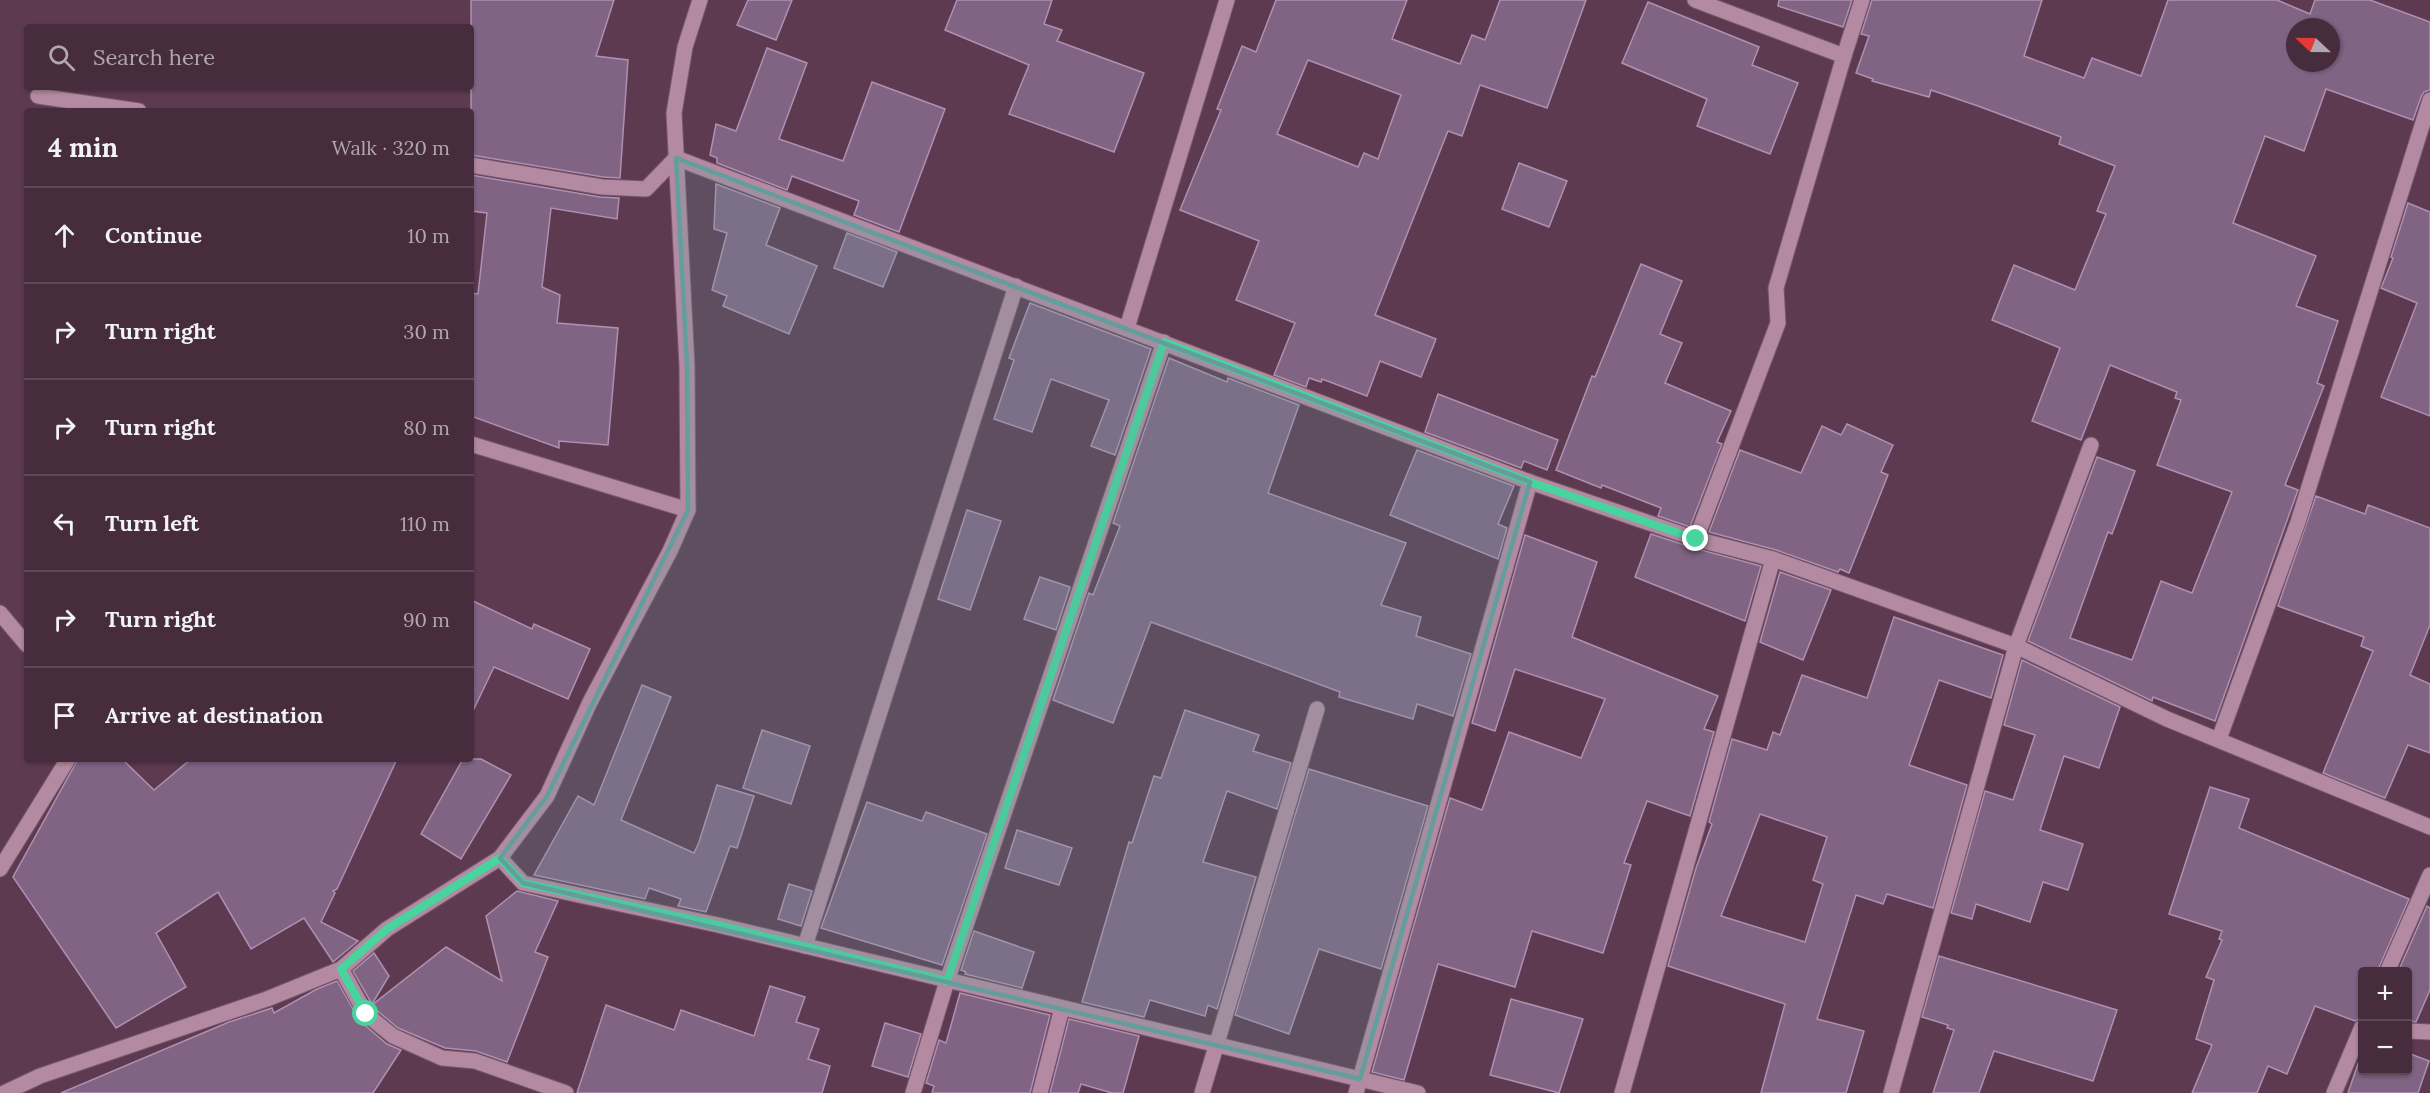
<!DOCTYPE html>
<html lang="en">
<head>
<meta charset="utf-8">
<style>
	:root { --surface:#462c3c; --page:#4d3443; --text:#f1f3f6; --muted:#b0a7af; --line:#5e4856 }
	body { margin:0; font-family:Lora,serif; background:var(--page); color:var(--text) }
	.controls { position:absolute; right:18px; bottom:18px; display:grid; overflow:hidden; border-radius:6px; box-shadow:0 2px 4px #0004 }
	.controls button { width:54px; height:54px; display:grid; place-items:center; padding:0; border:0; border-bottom:2px solid var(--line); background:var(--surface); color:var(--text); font:30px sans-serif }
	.compass { position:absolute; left:2286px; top:18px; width:54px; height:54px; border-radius:50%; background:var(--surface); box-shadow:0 2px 4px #0004; rotate:292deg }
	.stop { position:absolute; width:18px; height:18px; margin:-14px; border:4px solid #47d49e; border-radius:50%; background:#fff }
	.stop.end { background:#47d49e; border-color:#fff; box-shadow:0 2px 6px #0008 }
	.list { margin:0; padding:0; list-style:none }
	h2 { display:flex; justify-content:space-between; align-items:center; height:78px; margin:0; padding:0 24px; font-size:26px }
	h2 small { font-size:20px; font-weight:400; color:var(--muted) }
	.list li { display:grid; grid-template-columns:39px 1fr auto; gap:18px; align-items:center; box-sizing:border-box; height:96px; padding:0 24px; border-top:2px solid var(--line) }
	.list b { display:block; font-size:22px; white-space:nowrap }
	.list em { font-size:20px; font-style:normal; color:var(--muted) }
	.icon { flex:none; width:33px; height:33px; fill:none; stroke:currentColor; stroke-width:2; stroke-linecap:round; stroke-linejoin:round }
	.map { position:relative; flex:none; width:2430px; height:1093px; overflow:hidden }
	.search { position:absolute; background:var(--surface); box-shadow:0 2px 4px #0004; left:24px; top:24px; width:450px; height:66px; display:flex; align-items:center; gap:15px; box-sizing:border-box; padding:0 21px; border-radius:6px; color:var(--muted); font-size:22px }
	.panel { position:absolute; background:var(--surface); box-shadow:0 2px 4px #0004; left:24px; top:108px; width:450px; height:654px; border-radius:6px }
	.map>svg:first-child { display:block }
</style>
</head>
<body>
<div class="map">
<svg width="2430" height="1093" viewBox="0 0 2430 1093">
	<rect width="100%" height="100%" fill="#5e3a50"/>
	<!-- building -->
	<g fill="#816484" stroke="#af90b2" stroke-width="1.5" fill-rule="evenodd">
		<polygon points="471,0 614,0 596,56 628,60 620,178 603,177 471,155"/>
		<polygon points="748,0 792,0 776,40 737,25"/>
		<polygon points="957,0 1052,0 1044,24 1062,30 1057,41 1144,73 1114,152 1009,114 1029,65 945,30"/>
		<path d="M1276 0H1407L1392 39 1460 64 1472 35 1485 40 1500 0H1586L1547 108 1480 85 1462 136 1448 131 1375 315 1436 339 1421 377 1380 361 1367 396 1322 379 1321 382 1309 378 1306 387 1274 375 1295 323 1236 300 1259 241 1180 210 1221 110 1217 109 1242 46 1256 52ZM1308 60 1401 95 1378 159 1364 153 1358 167 1277 134Z"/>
		<polygon points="1779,0 1852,0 1843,27 1778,6"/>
		<path d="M1872 0H2042L2024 56 2084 78 2092 58 2141 76 2168 0H2277L2310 14 2315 0H2370L2430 22V90L2424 92 2421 97 2413 120 2326 89 2304 151 2265 136 2233 223 2316 256 2296 306 2338 321 2317 383 2324 386 2285 485 2298 490 2215 721 2153 697 2152 701 2028 641 2097 457 2135 471 2112 534 2108 532 2070 638 2132 660 2161 581 2192 593 2232 492 2157 465 2181 400 2175 398 2177 392 2110 365 2081 440 2032 421 2060 348 1992 320 2014 265 2075 290 2106 214 2097 211 2115 166 2059 144 2061 137 1978 106 1931 90 1929 97 1872 81 1873 79 1856 73 1869 36 1861 34ZM2295 27H2331V63H2295Z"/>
		<polygon points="1648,2 1759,47 1752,65 1798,83 1770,154 1697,126 1707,99 1622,63"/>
		<polygon points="767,48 807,63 779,139 843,161 872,82 945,109 899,232 854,215 859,201 792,176 787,190 717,163 717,158 710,155 716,124 736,131"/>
		<polygon points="1519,163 1567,181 1549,227 1502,209"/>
		<polygon points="471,175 600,197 619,198 617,219 551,208 542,287 560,295 557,323 618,328 608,445 559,441 559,448 471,416 471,293 478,294 487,213 471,211"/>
		<polygon points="716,184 780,208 766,245 817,266 789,334 723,306 727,296 712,290 727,233 714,229"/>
		<polygon points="2408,203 2430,212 2430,416 2381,397 2417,303 2381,288 2393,258 2391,257"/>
		<polygon points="847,233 897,252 883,287 834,268"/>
		<polygon points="1641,264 1682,281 1660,334 1682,343 1665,383 1731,411 1717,442 1722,444 1690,527 1658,516 1661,508 1602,485 1601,488 1556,470 1592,376 1595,377"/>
		<polygon points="1030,303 1151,349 1115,455 1091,446 1109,400 1051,379 1032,432 994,419 1014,360 1009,358"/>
		<polygon points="1169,358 1227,382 1228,378 1299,405 1268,493 1406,543 1381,605 1421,617 1416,636 1471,654 1453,716 1417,704 1413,719 1339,697 1340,692 1151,622 1113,723 1053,700 1089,593 1093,595 1120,526 1113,523"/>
		<polygon points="1438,394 1558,440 1547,470 1524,461 1521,468 1425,432"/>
		<polygon points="1847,424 1893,445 1881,472 1888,475 1849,573 1840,569 1838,572 1776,550 1709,532 1740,450 1801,473 1822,426 1841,435"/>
		<polygon points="1417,450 1514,486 1498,524 1507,528 1498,559 1390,515"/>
		<polygon points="2316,496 2365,514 2368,505 2430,528 2430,625 2410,675 2430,684 2430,753 2408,745 2385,798 2323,773 2373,651 2361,646 2364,637 2278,606"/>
		<polygon points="967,510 1001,521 970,610 938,599"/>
		<polygon points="1651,534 1694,548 1761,566 1745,621 1635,577"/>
		<polygon points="1525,535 1597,562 1572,637 1718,696 1704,729 1714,732 1690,816 1647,801 1624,863 1631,865 1603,953 1532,931 1515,987 1438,964 1404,1080 1372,1072 1450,798 1482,810 1509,732 1581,758 1605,699 1515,669 1495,731 1472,723"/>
		<polygon points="1780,572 1831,590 1803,660 1760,642"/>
		<polygon points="1040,577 1070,587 1056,630 1024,619"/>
		<polygon points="471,600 532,629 534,624 590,649 568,699 494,667 471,715"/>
		<path d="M1894 617 2003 655 1991 698 1939 680 1909 765 1967 785 1933 908 1887 894 1883 904 1856 895 1817 1019 1864 1031 1846 1093H1761L1785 1004 1668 966 1696 868 1712 824 1709 822 1732 739 1767 750 1773 732 1780 735 1802 675 1867 698ZM1760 814 1827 837 1813 880 1823 884 1805 942 1721 916Z"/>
		<polygon points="2022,660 2120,707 2099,768 2064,756 2040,830 2083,844 2068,890 2043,882 2030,922 1976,904 1972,919 1951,913 1985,791 2013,800 2035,735 2004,725"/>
		<polygon points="642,685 671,697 621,820 694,853 699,842 717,785 754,796 737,848 730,846 706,912 678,906 681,899 649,888 645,899 534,875 578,796 594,805"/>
		<polygon points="1185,710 1259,735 1253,751 1291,763 1277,809 1227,791 1203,862 1256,877 1217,1009 1208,1005 1205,1016 1150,1000 1144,1017 1082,1002 1129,842 1132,843 1154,776 1161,778"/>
		<polygon points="762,730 810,746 791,804 743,788"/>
		<polygon points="78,759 122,759 154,790 191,759 397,759 337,889 333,891 335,893 321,922 358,941 333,962 304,918 251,949 218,892 156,933 186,987 116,1028 13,877"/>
		<polygon points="463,759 481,759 511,775 461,859 421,834"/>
		<polygon points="1309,769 1428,806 1381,969 1319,949 1289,1034 1235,1015"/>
		<polygon points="2210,787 2249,799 2239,828 2409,899 2377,972 2362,972 2362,1017 2355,1021 2315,1006 2287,1074 2268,1066 2257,1093 2192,1093 2212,1045 2196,1039 2214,980 2206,977 2222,940 2219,939 2222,931 2169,914"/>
		<polygon points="867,802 922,821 926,812 987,834 942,965 821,928"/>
		<polygon points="1017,830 1072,848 1059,885 1005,868"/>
		<polygon points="789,884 812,891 801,926 778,919"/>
		<polygon points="517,891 558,901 535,952 548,957 507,1062 476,1051 445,1048 398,1028 374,1008 372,1005 446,947 502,981 486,916"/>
		<polygon points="2427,906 2430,908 2430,990 2416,1022 2408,1021 2408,972 2398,972"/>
		<polygon points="974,931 1034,952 1022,988 965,974 966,972 961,970"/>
		<polygon points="374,953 389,976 372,1004 353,971"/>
		<polygon points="1939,956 2117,1010 2093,1081 1994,1051 1979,1093 1933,1093 1954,1030 1947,1028 1948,1025 1922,1017"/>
		<polygon points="337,981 360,1021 387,1044 401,1050 373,1093 61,1093 229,1022 272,1008 274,1013 317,989"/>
		<polygon points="770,986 805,997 796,1022 819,1029 808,1059 830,1066 822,1093 577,1093 606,1005 674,1030 681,1010 754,1036"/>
		<polygon points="960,993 1050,1015 1030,1093 932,1093 934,1086 926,1083 939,1040 946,1043"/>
		<polygon points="1511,999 1583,1019 1559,1093 1490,1075"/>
		<polygon points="1069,1019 1139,1036 1123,1093 1112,1093 1081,1084 1078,1093 1050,1093"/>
		<polygon points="885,1023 921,1034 908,1077 872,1066"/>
		<polygon points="2362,1052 2362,1071 2408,1071 2408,1053 2429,1061 2418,1093 2348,1093"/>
	</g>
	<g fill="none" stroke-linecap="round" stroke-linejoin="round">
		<!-- street casing -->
		<g stroke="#77596b" stroke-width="17">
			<g id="street">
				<polyline points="1844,56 1862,0"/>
				<polyline points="38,96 139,111"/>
				<polyline points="471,165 602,187 646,189 676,158 1530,482 1696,539 1778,323 1776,288 1844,56 1695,0"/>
				<polyline points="1127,328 1227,0"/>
				<polyline points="471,444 688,510"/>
				<polyline points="1696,539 1773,559 2016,646 2167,719 2430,827"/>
				<polyline points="0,613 27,645"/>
				<polyline points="2219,739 2298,522 2430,100"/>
				<polyline points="500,858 523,883 718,925 1418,1093"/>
				<polyline points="0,869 68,759"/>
				<polyline points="805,946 1016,286"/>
				<polyline points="341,969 366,1014 393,1036 442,1058 475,1061 566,1093"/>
				<polyline points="2387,972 2430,875"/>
				<polyline points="2408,1031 2430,1032"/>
				<polyline points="4,1093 40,1076 267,999 341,969 387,929 500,858 547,796 590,702 670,551 688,510 687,366 674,113 685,47 700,0"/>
				<polyline points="913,1093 947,981 1164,342"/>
				<polyline points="1040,1093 1062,1008"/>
				<polyline points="1202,1093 1317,709"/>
				<polyline points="1356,1093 1530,482"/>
				<polyline points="1622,1093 1773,559"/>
				<polyline points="1891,1093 2016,646 2091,445"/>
				<polyline points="2334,1093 2362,1027"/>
			</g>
		</g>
		<!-- street -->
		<use href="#street" stroke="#b38aa1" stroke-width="15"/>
	</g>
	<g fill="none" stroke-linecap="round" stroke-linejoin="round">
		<!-- route -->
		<polyline stroke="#47d49e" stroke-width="8" points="366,1014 341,969 387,929 500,858 523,883 718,925 947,981 1164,342 1530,482 1696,539"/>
	</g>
	<!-- marked area -->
	<path fill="#639e9d" fill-opacity="0.2" stroke="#639e9d" stroke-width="4.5" stroke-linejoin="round" d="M676 158 1530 482 1360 1079 523 883 500 858 547 796 688 510 687 366Z"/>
</svg>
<div class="controls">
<button>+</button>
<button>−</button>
</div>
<svg class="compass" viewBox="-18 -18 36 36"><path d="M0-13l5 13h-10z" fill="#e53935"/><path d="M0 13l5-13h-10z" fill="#b0a7af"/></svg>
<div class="stop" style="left:366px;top:1014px"></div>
<div class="stop end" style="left:1696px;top:539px"></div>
<div class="search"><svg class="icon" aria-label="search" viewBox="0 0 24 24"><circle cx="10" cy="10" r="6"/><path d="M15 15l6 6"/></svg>Search here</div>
<section class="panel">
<h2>4 min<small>Walk · 320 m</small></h2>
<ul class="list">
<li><svg class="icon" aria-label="ahead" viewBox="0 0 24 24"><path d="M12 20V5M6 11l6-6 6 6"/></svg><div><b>Continue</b></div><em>10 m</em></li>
<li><svg class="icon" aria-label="right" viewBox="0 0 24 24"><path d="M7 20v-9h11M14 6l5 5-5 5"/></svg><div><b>Turn right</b></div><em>30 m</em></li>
<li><svg class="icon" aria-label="right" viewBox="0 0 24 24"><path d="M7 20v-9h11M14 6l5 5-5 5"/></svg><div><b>Turn right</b></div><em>80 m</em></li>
<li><svg class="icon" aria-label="left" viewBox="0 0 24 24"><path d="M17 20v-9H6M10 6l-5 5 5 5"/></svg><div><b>Turn left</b></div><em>110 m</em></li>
<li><svg class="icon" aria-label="right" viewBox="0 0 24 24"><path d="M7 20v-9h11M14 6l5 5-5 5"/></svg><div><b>Turn right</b></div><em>90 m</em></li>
<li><svg class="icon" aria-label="arrive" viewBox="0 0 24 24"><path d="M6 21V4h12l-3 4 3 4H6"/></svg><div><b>Arrive at destination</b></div></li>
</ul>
</section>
</div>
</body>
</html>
